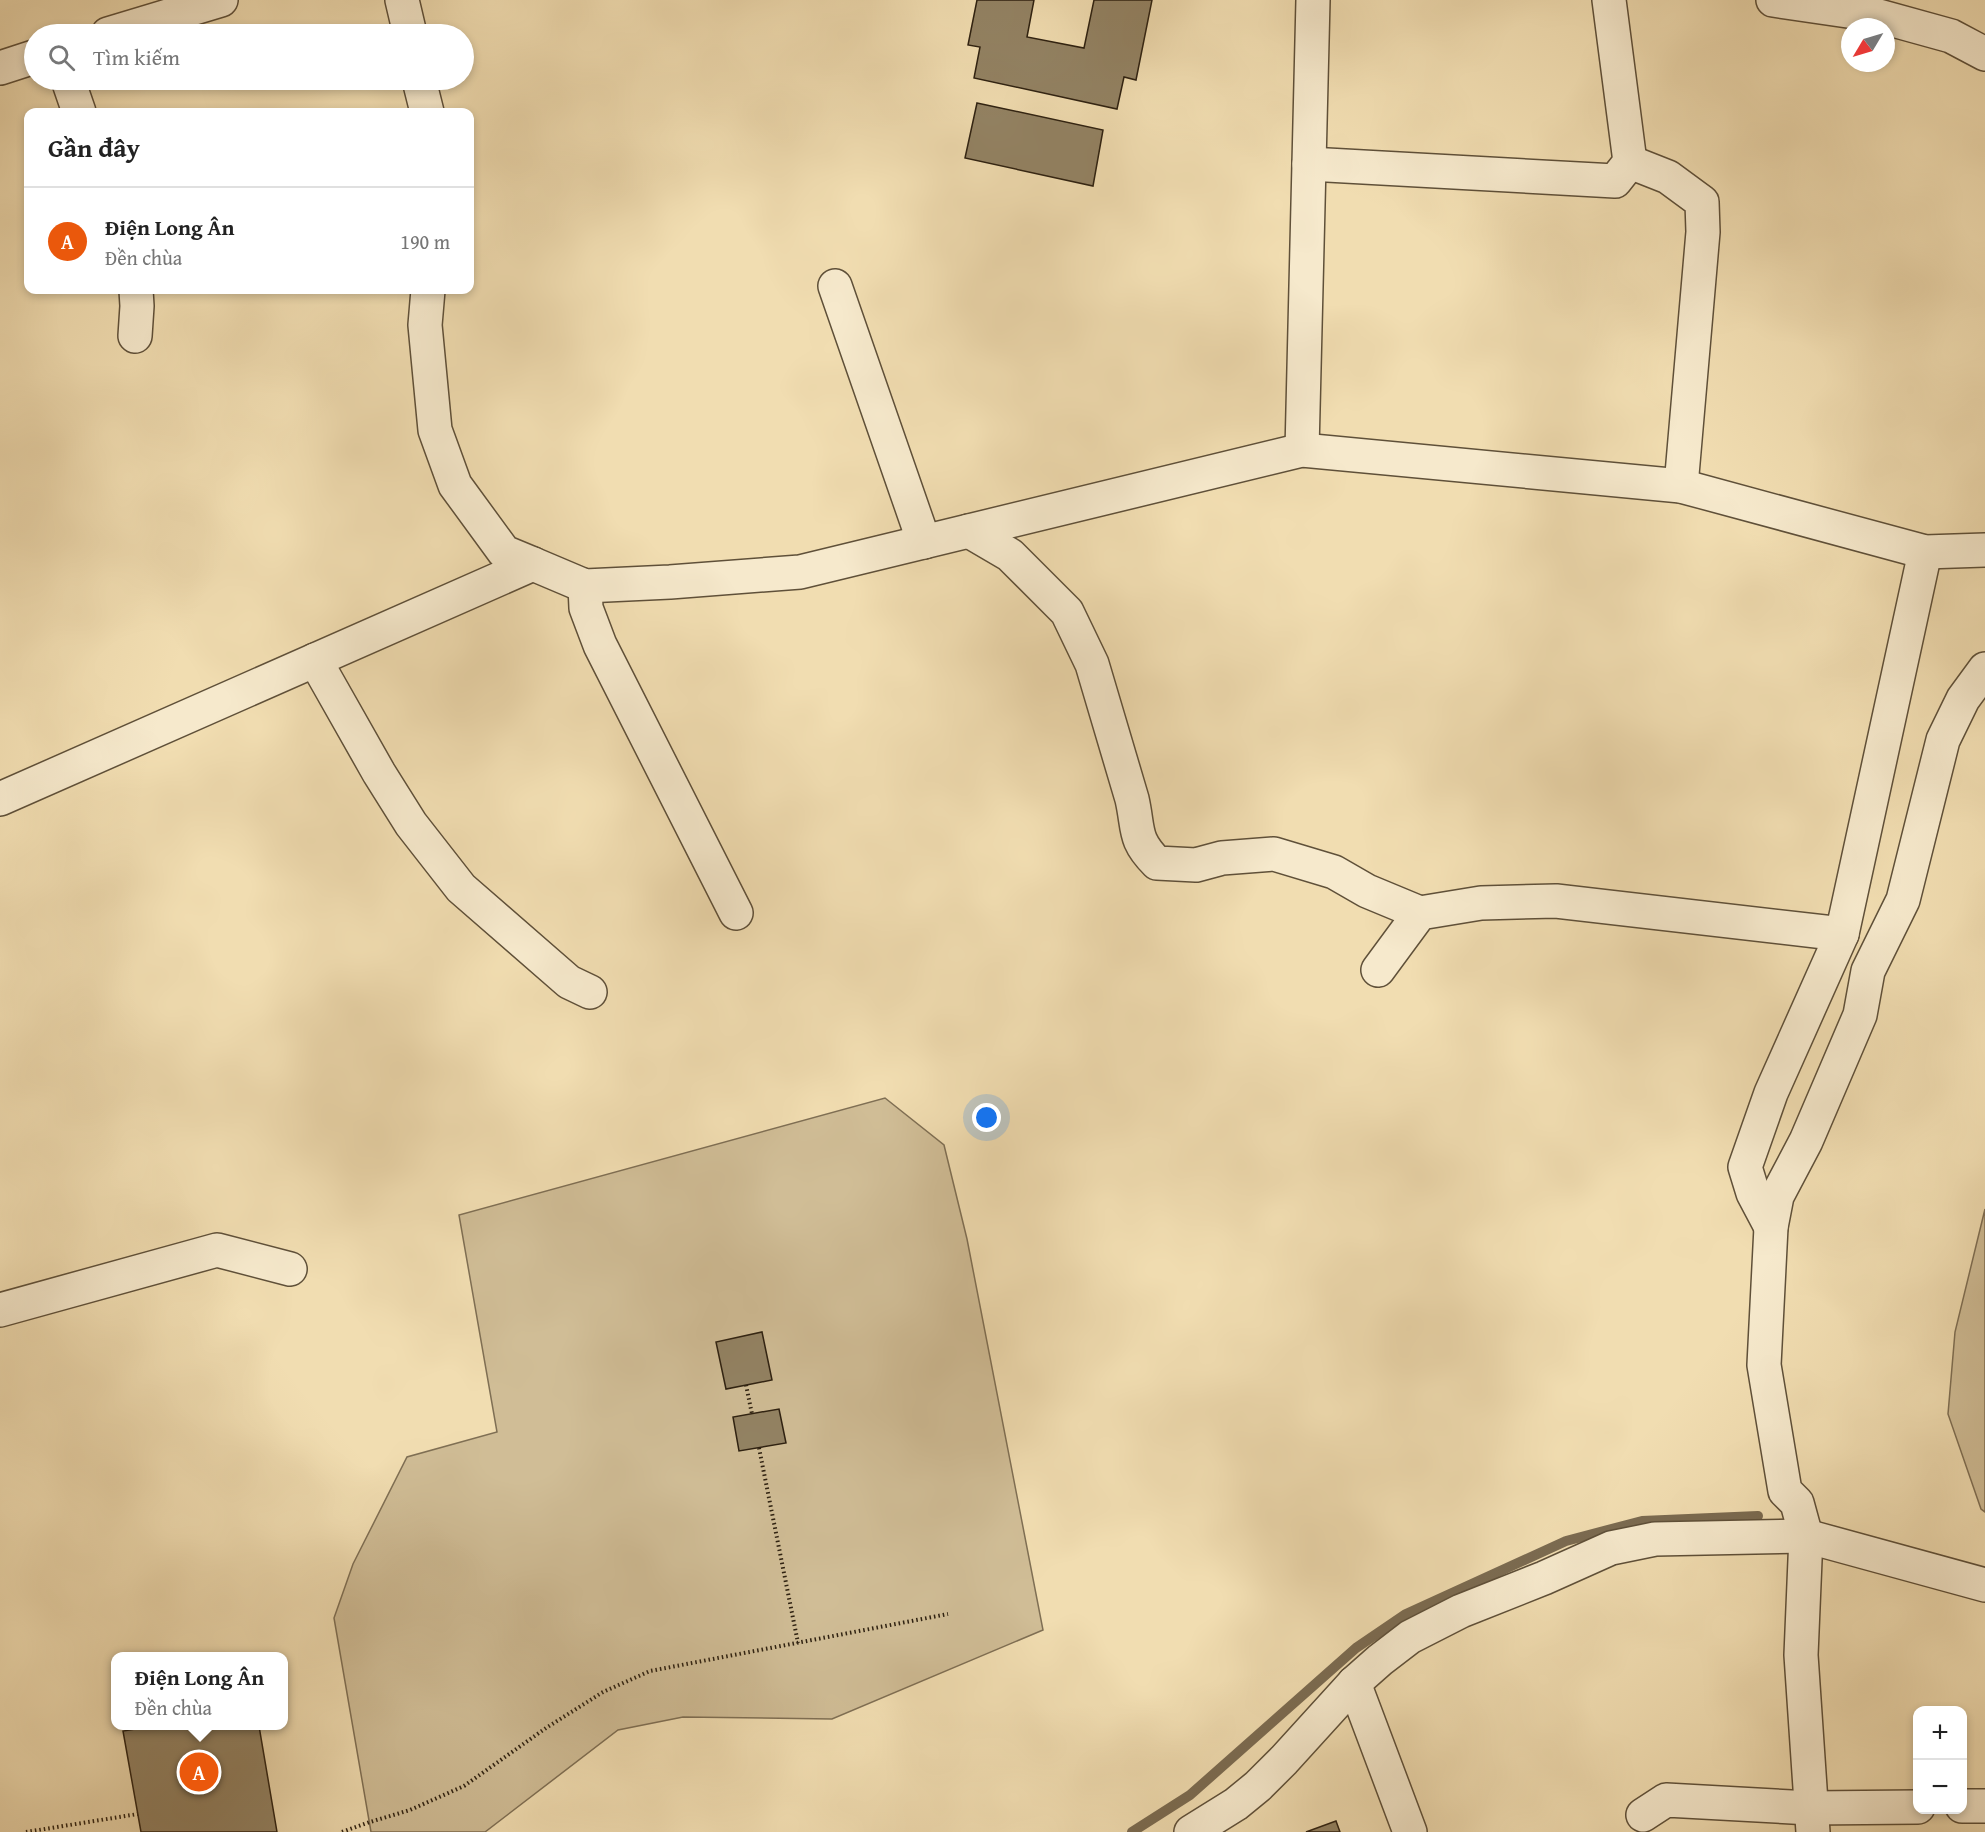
<!DOCTYPE html>
<html lang="vi">
<head>
<meta charset="utf-8">
<style>
	:root { --surface:#fff; --page:#f6f6f6; --text:#222; --muted:#767676; --line:#e0e0e0; --accent:#ea580c }
	body { margin:0; font-family:"Gentium Book Plus",serif; background:var(--page); color:var(--text) }
	.controls { position:absolute; right:18px; bottom:18px; display:grid; overflow:hidden; border-radius:12px; box-shadow:0 3px 9px #0003 }
	.controls button { width:54px; height:54px; display:grid; place-items:center; padding:0; border:0; border-bottom:2px solid var(--line); background:var(--surface); color:var(--text); font:30px sans-serif }
	.compass { position:absolute; left:1841px; top:18px; width:54px; height:54px; border-radius:50%; background:var(--surface); box-shadow:0 3px 9px #0003; rotate:232deg }
	.you { position:absolute; left:987px; top:1118px; width:21px; height:21px; margin:-15px; border:4px solid #fff; border-radius:50%; background:#1a73e8; box-shadow:0 0 0 9px #1a73e833 }
	.badge { display:grid; place-items:center; width:39px; height:39px; border-radius:50%; background:var(--accent); color:#fff; font-size:20px; font-weight:700 }
	.pin { position:absolute; translate:-50% -50%; border:3px solid #fff; box-shadow:0 2px 6px #0006 }
	.popup { position:absolute; left:111px; top:1652px; width:177px; height:78px; box-sizing:border-box; display:grid; place-content:center; border-radius:12px; background:var(--surface); filter:drop-shadow(0 2px 4px #0005); font-size:20px; white-space:nowrap; color:var(--muted) }
	.popup b { font-size:22px; color:var(--text) }
	.popup::after { content:''; position:absolute; left:50%; top:100%; margin-left:-12px; border:12px solid transparent; border-top-color:var(--surface) }
	.list { margin:0; padding:0; list-style:none }
	h2 { display:flex; justify-content:space-between; align-items:center; height:78px; margin:0; padding:0 24px; font-size:26px }
	h2 small { font-size:20px; font-weight:400; color:var(--muted) }
	.list li { display:grid; grid-template-columns:39px 1fr auto; gap:18px; align-items:center; box-sizing:border-box; height:108px; padding:0 24px; border-top:2px solid var(--line) }
	.list b { display:block; font-size:22px; white-space:nowrap }
	.list p { margin:0; font-size:20px; white-space:nowrap; color:var(--muted) }
	.list em { font-size:20px; font-style:normal; color:var(--muted) }
	.icon { flex:none; width:33px; height:33px; fill:none; stroke:currentColor; stroke-width:2; stroke-linecap:round; stroke-linejoin:round }
	.map { position:relative; flex:none; width:1985px; height:1832px; overflow:hidden }
	.search { position:absolute; background:var(--surface); box-shadow:0 3px 9px #0003; left:24px; top:24px; width:450px; height:66px; display:flex; align-items:center; gap:15px; box-sizing:border-box; padding:0 21px; border-radius:33px; color:var(--muted); font-size:22px }
	.panel { position:absolute; background:var(--surface); box-shadow:0 3px 9px #0003; left:24px; top:108px; width:450px; height:186px; border-radius:12px }
	.map>svg:first-child { display:block }
</style>
</head>
<body>
<div class="map">
<svg width="1985" height="1832" viewBox="0 0 1985 1832">
	<rect width="100%" height="100%" fill="#f1ddb1"/>
	<filter id="stains"><feTurbulence type="fractalNoise" baseFrequency=".00333" numOctaves="4"/><feColorMatrix values="0 0 0 0 .2 0 0 0 0 .09 0 0 0 0 .02 0 0 0 .5 -.17"/></filter>
	<radialGradient id="worn" r=".72"><stop offset=".6" stop-color="#630" stop-opacity="0"/><stop offset="1" stop-color="#630" stop-opacity=".3"/></radialGradient>
	<!-- green -->
	<g fill="#d0bd96" stroke="#7f6f54" stroke-width="1.5">
		<polygon points="885,1098 944,1145 967,1239 1043,1630 832,1719 683,1717 618,1730 485,1832 371,1832 334,1618 353,1564 407,1457 497,1432 459,1215"/>
		<polygon points="1985,1209 1985,1512 1981,1509 1948,1414 1955,1332"/>
	</g>
	<g fill="none" stroke-linecap="round" stroke-linejoin="round">
		<!-- stream -->
		<polyline stroke="#7b6b51" stroke-width="10" points="1132,1832 1190,1795 1356,1648 1406,1614 1566,1541 1642,1521 1758,1516"/>
	</g>
	<!-- building -->
	<g fill="#938364" stroke="#2e2111" stroke-width="1.5">
		<polygon points="977,0 1034,0 1027,37 1084,48 1094,0 1152,0 1136,80 1124,77 1117,109 974,78 980,47 968,45"/>
		<polygon points="977,103 1103,130 1093,186 965,158"/>
		<polygon points="762,1332 772,1380 726,1389 716,1342"/>
		<polygon points="779,1409 786,1443 739,1451 733,1417"/>
		<polygon points="154,1726 259,1726 277,1832 141,1832 123,1731"/>
		<polygon points="1336,1821 1340,1832 1306,1832"/>
	</g>
	<g fill="none" stroke-linecap="round" stroke-linejoin="round">
		<!-- minor casing -->
		<g stroke="#5f5039" stroke-width="36">
			<g id="minor">
				<polyline points="402,0 410,34"/>
				<polyline points="1773,0 1875,15 1951,36 1985,54"/>
				<polyline points="108,34 221,0"/>
				<polyline points="0,68 34,57"/>
				<polyline points="68,80 79,112"/>
				<polyline points="419,80 427,112"/>
				<polyline points="1630,162 1668,177 1702,202 1703,232 1681,486"/>
				<polyline points="1309,164 1615,181 1630,162 1609,0"/>
				<polyline points="835,286 924,542"/>
				<polyline points="428,290 425,325 435,430 455,485 504,552 533,564"/>
				<polyline points="135,336 137,306 136,290"/>
				<polyline points="1302,450 1313,0"/>
				<path d="M969 531 1010 555 1067 612 1092 664 1132 799C1139 830 1133 839 1157 863L1196 865 1222 858 1274 854 1334 872 1367 891 1420 913"/>
				<polyline points="585,586 586,608 600,645 736,913"/>
				<polyline points="315,660 379,773 411,824 461,888 569,982 590,992"/>
				<polyline points="0,799 533,564 585,586 670,582 800,572 1302,450 1681,486 1925,552 1985,550"/>
				<polyline points="1378,970 1420,913 1481,903 1556,901 1842,934"/>
				<polyline points="1771,1227 1753,1193 1745,1167 1771,1093 1842,934 1925,552"/>
				<polyline points="0,1310 217,1250 290,1269"/>
				<polyline points="1354,1683 1410,1832"/>
				<polyline points="1962,1806 1985,1806"/>
				<polyline points="1643,1815 1666,1800 1810,1808 1918,1807"/>
				<polyline points="1191,1832 1236,1804 1258,1786 1284,1760 1354,1683 1380,1660 1410,1637 1461,1611 1544,1578 1611,1548 1655,1539 1806,1536 1985,1585"/>
				<polyline points="1813,1832 1801,1655 1806,1536 1797,1503 1785,1491 1764,1365 1771,1227 1777,1196 1806,1141 1860,1015 1868,971 1903,900 1943,740 1963,699 1985,669"/>
			</g>
		</g>
		<!-- path -->
		<g stroke="#2e2111" stroke-width="4" stroke-dasharray="1.5 3" stroke-linecap="butt">
			<polyline points="746,1385 752,1414"/>
			<polyline points="759,1448 798,1643"/>
			<polyline points="26,1832 138,1814"/>
			<polyline points="342,1832 370,1822 410,1810 464,1786 546,1728 603,1692 650,1671 948,1614"/>
		</g>
		<!-- minor -->
		<use href="#minor" stroke="#f6e9cc" stroke-width="33"/>
	</g>
	<rect width="100%" height="100%" filter="url(#stains)"/>
	<rect width="100%" height="100%" fill="url(#worn)"/>
</svg>
<div class="controls">
<button>+</button>
<button>−</button>
</div>
<svg class="compass" viewBox="-18 -18 36 36"><path d="M0-13l5 13h-10z" fill="#e53935"/><path d="M0 13l5-13h-10z" fill="#767676"/></svg>
<div class="you"></div>
<div class="pin badge" style="left:199px;top:1772px">A</div>
<div class="popup"><b>Điện Long Ân</b>Đền chùa</div>
<div class="search"><svg class="icon" aria-label="search" viewBox="0 0 24 24"><circle cx="10" cy="10" r="6"/><path d="M15 15l6 6"/></svg>Tìm kiếm</div>
<section class="panel">
<h2>Gần đây<small></small></h2>
<ul class="list">
<li><span class="badge">A</span><div><b>Điện Long Ân</b><p>Đền chùa</p></div><em>190 m</em></li>
</ul>
</section>
</div>
</body>
</html>
